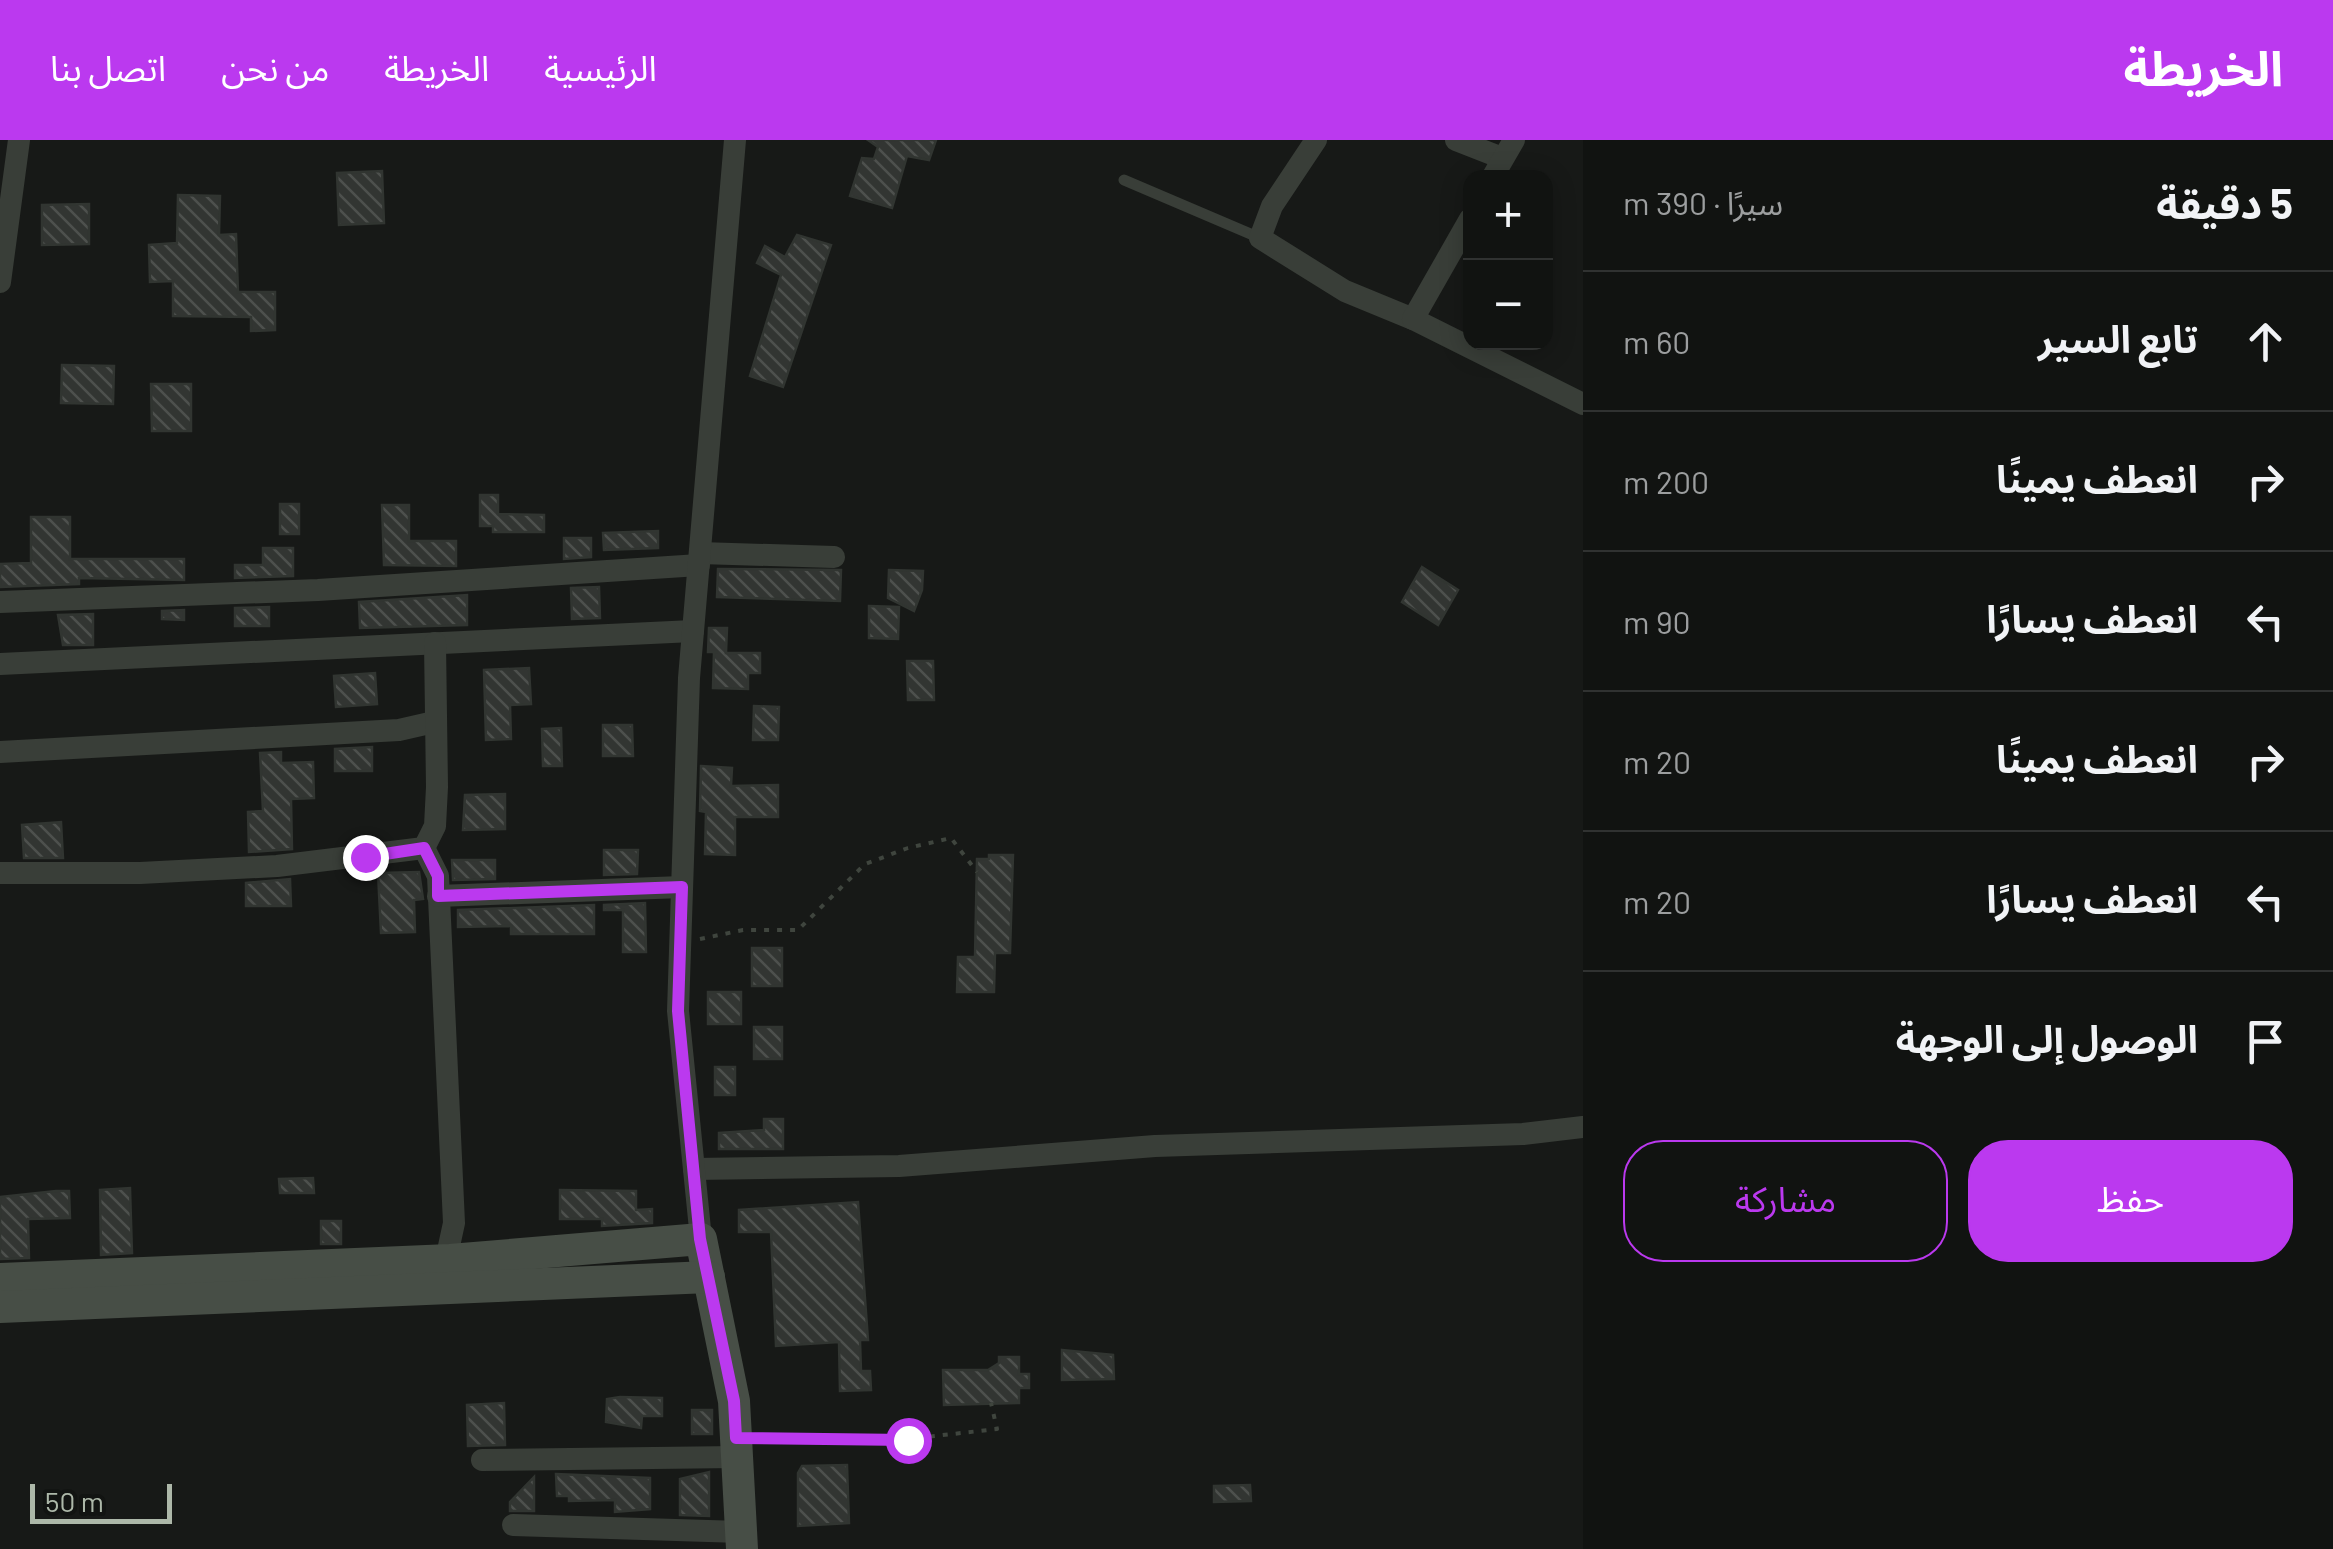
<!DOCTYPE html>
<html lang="ar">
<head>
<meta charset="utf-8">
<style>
	:root { --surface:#111311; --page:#1a1c1a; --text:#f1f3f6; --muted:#9c9e9f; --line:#303231; --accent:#bb39ef }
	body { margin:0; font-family:Barlow,"Noto Sans Arabic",sans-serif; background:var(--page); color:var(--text); direction:rtl }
	.controls { position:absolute; right:30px; top:30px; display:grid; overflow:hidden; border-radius:20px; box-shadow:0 5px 25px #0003 }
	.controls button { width:90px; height:90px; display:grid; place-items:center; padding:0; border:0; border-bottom:2px solid var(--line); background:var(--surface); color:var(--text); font:50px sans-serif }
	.scale { position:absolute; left:30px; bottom:25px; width:142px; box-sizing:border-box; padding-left:10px; border:5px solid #adb8a9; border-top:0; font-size:28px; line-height:35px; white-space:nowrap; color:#adb8a9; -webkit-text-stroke:8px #121412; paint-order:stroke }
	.stop { position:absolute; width:30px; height:30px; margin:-22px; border:8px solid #bb39ef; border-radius:50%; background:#fff }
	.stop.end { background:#bb39ef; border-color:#fff; box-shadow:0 2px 10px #0008 }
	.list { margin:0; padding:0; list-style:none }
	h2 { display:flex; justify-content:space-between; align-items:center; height:130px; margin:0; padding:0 40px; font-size:42px }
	h2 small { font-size:32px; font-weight:400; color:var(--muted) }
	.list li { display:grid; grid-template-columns:65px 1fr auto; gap:30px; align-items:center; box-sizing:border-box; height:140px; padding:0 40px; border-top:2px solid var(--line) }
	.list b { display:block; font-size:38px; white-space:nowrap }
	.list em { font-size:32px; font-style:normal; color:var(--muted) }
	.actions { display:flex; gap:20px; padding:30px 40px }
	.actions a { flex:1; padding:22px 0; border:2px solid var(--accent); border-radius:40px; text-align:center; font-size:35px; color:var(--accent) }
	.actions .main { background:var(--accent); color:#fff }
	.icon { flex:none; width:55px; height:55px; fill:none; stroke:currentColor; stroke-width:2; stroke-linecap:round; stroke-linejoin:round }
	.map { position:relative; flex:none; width:1583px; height:1409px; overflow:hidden; direction:ltr }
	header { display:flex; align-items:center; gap:60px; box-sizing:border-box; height:140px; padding:0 50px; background:var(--accent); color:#fff }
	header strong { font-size:48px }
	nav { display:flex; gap:55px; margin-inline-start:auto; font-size:35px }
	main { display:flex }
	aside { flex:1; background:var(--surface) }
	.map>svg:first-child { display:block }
</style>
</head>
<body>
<header>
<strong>الخريطة</strong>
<nav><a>الرئيسية</a><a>الخريطة</a><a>من نحن</a><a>اتصل بنا</a></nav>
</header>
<main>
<aside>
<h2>5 دقيقة<small>سيرًا · 390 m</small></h2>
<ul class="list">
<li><svg class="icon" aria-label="ahead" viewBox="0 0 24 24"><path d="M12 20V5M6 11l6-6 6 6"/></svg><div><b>تابع السير</b></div><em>60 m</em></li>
<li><svg class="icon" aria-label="right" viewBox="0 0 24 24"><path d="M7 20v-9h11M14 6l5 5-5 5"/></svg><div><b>انعطف يمينًا</b></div><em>200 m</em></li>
<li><svg class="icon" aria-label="left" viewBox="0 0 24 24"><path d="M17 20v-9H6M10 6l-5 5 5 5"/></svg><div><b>انعطف يسارًا</b></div><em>90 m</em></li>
<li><svg class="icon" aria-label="right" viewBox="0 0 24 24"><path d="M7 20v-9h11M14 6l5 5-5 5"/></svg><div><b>انعطف يمينًا</b></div><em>20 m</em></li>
<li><svg class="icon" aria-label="left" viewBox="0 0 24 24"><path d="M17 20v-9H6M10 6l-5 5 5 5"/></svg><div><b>انعطف يسارًا</b></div><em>20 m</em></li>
<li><svg class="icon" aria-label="arrive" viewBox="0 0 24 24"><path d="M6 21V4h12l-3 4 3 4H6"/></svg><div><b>الوصول إلى الوجهة</b></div></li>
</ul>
<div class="actions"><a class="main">حفظ</a><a>مشاركة</a></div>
</aside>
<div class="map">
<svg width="1583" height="1409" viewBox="0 0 1583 1409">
	<defs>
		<pattern id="building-back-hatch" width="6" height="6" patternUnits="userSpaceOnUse" patternTransform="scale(2.5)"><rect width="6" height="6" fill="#323532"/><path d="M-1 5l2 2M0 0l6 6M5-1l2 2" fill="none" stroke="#4d504d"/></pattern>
	</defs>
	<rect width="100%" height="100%" fill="#171917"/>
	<!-- building -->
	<g fill="url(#building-back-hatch)" stroke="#313531" stroke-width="2.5">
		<polygon points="868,0 936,0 929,20 907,16 892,68 850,56 862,18 874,19 878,7"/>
		<polygon points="382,31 384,83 339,85 337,33"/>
		<polygon points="178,55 220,56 219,95 236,94 238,152 275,152 275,190 251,191 251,177 173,176 173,141 150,142 149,105 177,103"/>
		<polygon points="89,64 89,104 42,105 42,65"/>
		<polygon points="797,95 831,105 783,247 750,236 781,135 757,123 765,106 785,117"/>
		<polygon points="62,225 114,226 113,264 61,263"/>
		<polygon points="151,244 191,244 191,291 152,291"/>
		<polygon points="480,355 498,355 498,374 544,375 544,392 493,392 493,386 480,386"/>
		<rect x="280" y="364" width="19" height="30"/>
		<polygon points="382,365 409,365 409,401 456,401 456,426 384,425"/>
		<polygon points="31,377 70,377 70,419 184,419 184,440 79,438 79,444 0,447 0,424 31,423"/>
		<polygon points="658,391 658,408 604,410 603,393"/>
		<polygon points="564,398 591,398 591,417 564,419"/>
		<polygon points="263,408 293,408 293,436 235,438 235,425 263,425"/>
		<polygon points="1422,427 1458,450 1438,485 1402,462"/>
		<polygon points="718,429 841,430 840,461 717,457"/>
		<polygon points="889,430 923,431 922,450 914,471 888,458"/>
		<polygon points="599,447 600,478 572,479 571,448"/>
		<polygon points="467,455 467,485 360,488 359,462"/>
		<polygon points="869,466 899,467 898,499 869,498"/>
		<polygon points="269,467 269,486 235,486 235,468"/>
		<polygon points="184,470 184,480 162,479 162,471"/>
		<polygon points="93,474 93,505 63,505 58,475"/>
		<polygon points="709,488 727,488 726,513 760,513 760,533 748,533 748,549 713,548 714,512 718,512 708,512"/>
		<polygon points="907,521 933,521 934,560 908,560"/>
		<polygon points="529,528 531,564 510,565 511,599 486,600 484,530"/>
		<polygon points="375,533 377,564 336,567 334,536"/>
		<polygon points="754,566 779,567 778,600 753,600"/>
		<polygon points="603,585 632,585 633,616 603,616"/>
		<polygon points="561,588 562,626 543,626 542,589"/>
		<polygon points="372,607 372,631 335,631 335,609"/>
		<polygon points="281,612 281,623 313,622 314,658 291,659 292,709 249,712 248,672 263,671 260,613"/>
		<polygon points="701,626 732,628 731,646 778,645 778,677 735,677 735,715 705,714 706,672 700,671"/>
		<polygon points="505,654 505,689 463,690 465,655"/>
		<polygon points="61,682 63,718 24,718 22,685"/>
		<polygon points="604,710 638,710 637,734 604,735"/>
		<polygon points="989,715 1013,715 1010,813 995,813 994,852 957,852 958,817 975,817 977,719 989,719"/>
		<polygon points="452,720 495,720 495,739 453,740"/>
		<polygon points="419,732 423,759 414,760 415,792 381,793 378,733"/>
		<polygon points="290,739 291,766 246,766 246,743"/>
		<polygon points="645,763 646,812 623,812 623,770 604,770 604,765"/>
		<polygon points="594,765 594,794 511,794 511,786 458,787 458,770"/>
		<rect x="752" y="808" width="30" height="38"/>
		<rect x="708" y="852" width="33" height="32"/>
		<rect x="754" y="887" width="28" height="32"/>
		<rect x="715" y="927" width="20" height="28"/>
		<polygon points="764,979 783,979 783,1009 719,1009 719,993 764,990"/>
		<polygon points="313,1038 314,1053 280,1053 279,1039"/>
		<polygon points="130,1048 132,1113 101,1115 100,1050"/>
		<polygon points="560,1050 636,1051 636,1070 652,1069 652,1083 602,1086 602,1079 560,1079"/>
		<polygon points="56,1051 69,1051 70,1078 28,1079 29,1118 0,1119 0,1057"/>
		<polygon points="858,1062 868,1200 860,1200 861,1231 870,1231 871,1250 840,1251 839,1202 776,1206 771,1092 739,1092 739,1070"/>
		<rect x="321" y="1081" width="20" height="23"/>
		<polygon points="1062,1210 1113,1215 1114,1239 1062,1240"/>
		<polygon points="999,1217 1019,1217 1019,1234 1029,1234 1029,1248 1019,1248 1019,1263 944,1265 943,1230 988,1230 999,1223"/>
		<polygon points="620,1257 662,1258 662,1276 642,1276 641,1288 606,1282 607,1259"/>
		<polygon points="504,1263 505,1305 468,1306 467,1265"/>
		<rect x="692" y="1270" width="20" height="24"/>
		<polygon points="847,1325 849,1383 798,1386 798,1333 802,1326"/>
		<polygon points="709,1332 709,1376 680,1375 680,1339"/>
		<polygon points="556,1334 650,1338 650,1369 615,1372 615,1360 569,1361 569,1356 557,1356"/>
		<polygon points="534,1337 534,1371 510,1371 510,1362"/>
		<polygon points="1250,1345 1251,1361 1214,1362 1214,1346"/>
	</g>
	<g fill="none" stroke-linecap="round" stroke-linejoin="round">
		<!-- path -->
		<g stroke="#3f453e" stroke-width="4" stroke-dasharray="5 8" stroke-linecap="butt">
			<polyline points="700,799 743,790 798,790 865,724 908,708 951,698 977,732"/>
			<polyline points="761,1296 908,1299 997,1289 991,1263"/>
		</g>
		<!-- lane -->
		<polyline stroke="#393e38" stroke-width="11" points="1124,40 1260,98"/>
		<!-- street -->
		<g stroke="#393e38" stroke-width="22">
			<polyline points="1316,0 1272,66 1260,98 1345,151 1413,179"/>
			<polyline points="1456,0 1502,18"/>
			<polyline points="1492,38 1514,0"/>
			<polyline points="1470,79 1413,179 1583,264"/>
			<polyline points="0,142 19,0"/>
			<polyline points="700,413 834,417"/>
			<polyline points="0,462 318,450 699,425"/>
			<polyline points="0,524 693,491"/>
			<polyline points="0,612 399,590 434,582"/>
			<polyline points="424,708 438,736 454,1083 446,1120"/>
			<polyline points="0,733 140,733 277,726 424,708 435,686 437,647 435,503"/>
			<polyline points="438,756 682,747"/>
			<polyline points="694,1029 899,1026 1155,1006 1523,994 1583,987"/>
			<polyline points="701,1099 678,871 689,538 735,0"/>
			<polyline points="482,1320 737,1317"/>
			<polyline points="513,1385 741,1392"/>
		</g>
		<!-- secondary -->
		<g stroke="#474e46" stroke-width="32">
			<polyline points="0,1139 450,1120 701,1099 734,1261 742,1409"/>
			<polyline points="0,1167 709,1137"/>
		</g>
	</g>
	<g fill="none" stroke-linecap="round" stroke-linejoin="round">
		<!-- route -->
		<polyline stroke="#bb39ef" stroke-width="12" points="365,717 424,708 438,736 438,756 682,747 678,871 700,1099 734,1261 736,1298 908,1300"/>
	</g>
</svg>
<div class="controls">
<button>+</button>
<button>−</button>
</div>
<div class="scale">50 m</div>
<div class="stop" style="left:908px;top:1300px"></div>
<div class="stop end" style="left:365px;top:717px"></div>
</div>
</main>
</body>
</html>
